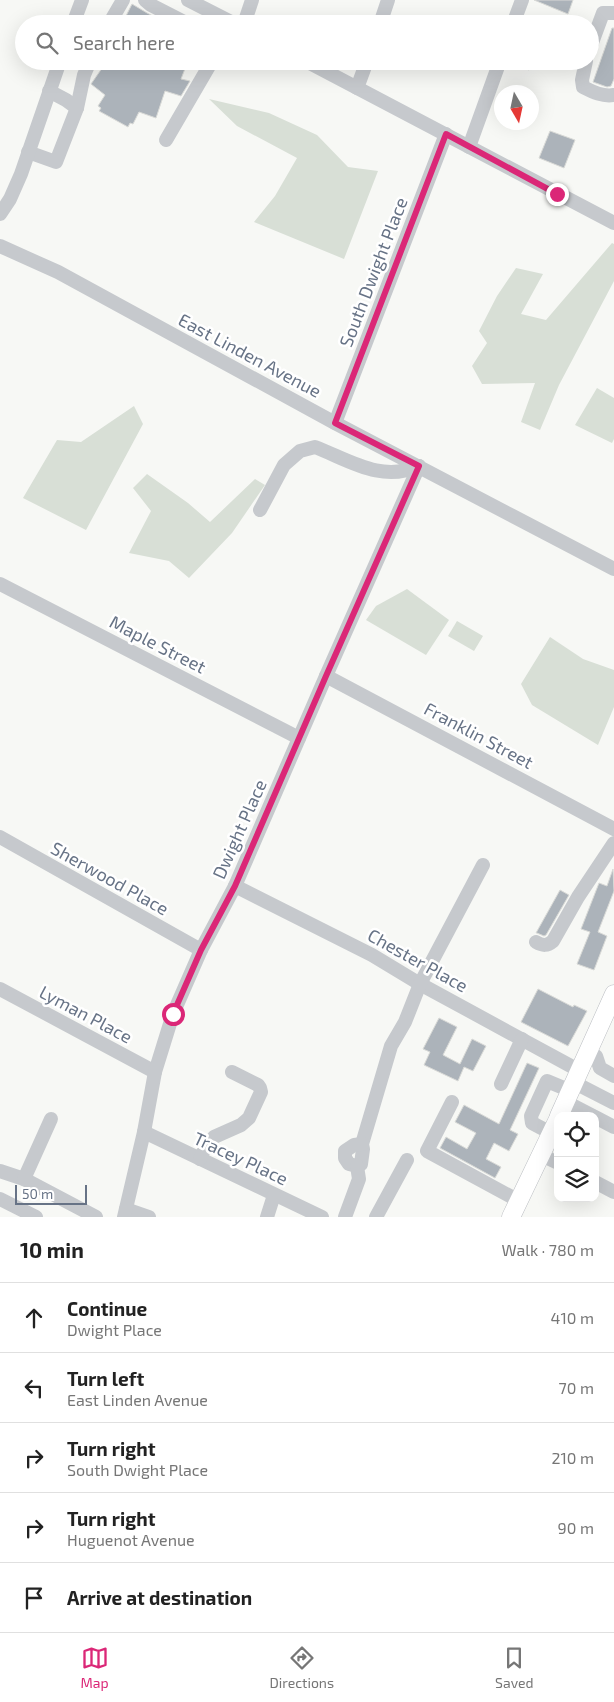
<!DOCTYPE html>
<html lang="en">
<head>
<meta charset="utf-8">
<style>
	:root { --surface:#fff; --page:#f6f6f6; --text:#222; --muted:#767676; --line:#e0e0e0; --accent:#db2777 }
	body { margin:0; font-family:"Exo 2",sans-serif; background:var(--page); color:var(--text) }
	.controls { position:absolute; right:15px; bottom:15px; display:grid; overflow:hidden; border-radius:10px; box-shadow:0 5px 20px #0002 }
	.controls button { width:45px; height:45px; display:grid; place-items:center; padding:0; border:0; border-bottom:1px solid var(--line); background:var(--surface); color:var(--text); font:25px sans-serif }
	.compass { position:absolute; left:494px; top:85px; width:45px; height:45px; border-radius:50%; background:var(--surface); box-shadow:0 5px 20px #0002; rotate:171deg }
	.scale { position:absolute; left:15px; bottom:12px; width:72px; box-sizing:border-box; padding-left:5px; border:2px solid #677386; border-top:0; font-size:14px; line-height:18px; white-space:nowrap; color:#677386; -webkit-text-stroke:4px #fff; paint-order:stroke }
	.stop { position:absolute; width:15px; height:15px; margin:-11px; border:4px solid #db2777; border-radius:50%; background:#fff }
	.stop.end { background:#db2777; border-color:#fff; box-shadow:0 1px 5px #0008 }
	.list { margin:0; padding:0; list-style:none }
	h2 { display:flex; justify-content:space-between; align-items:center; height:65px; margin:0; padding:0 20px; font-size:21px }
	h2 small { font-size:16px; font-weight:400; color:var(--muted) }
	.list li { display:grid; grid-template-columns:32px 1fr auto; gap:15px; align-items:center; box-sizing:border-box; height:70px; padding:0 20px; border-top:1px solid var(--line) }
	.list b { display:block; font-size:19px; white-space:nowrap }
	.list p { margin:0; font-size:16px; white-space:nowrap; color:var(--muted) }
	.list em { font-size:16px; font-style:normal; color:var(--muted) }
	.icon { flex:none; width:28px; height:28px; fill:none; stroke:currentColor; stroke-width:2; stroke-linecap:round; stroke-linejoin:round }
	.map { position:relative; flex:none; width:614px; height:1217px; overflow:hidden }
	.search { position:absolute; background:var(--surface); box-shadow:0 5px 20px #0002; left:15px; right:15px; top:15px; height:55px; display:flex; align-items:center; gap:12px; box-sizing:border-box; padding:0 18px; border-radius:28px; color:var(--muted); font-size:19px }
	.sheet { height:415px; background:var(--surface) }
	nav { display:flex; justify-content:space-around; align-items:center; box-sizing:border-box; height:70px; border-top:1px solid var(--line); background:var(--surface); font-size:14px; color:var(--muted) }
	nav a { display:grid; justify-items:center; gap:2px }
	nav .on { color:var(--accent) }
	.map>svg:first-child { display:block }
</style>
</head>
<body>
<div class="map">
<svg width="614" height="1217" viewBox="0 0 614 1217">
	<rect width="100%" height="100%" fill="#f7f8f5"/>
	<!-- green -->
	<g fill="#d8dfd6">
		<polygon points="209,99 269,113 317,135 348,167 378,171 344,259 254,222 275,196 297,158 237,126"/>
		<polygon points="612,243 614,244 614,281 559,385 540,430 521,422 535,383 482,384 472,366 487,343 479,331 497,296 516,268 543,274 521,314 546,320"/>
		<polygon points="597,388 614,398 614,439 612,443 575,425"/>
		<polygon points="134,406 143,424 86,530 23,498 57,440 81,442"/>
		<polygon points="147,474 188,503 210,522 255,479 265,485 232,533 189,578 169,561 129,553 151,511 133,488"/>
		<polygon points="407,589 449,620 426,655 366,620 376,606"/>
		<polygon points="457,621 483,636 474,651 448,636"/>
		<polygon points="550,637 583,659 614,670 614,707 598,745 532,705 521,684"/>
	</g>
	<!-- building -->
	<g fill="#acb3ba" stroke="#d9dad7">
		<polygon points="534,0 573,0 568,14"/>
		<polygon points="132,4 147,13 168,24 122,24"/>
		<polygon points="612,28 614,28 614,79 611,86 607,87 593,82"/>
		<polygon points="107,61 188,61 181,79 190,81 181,96 165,91 156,118 139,112 133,124 130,123 128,127 99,111 101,108 98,106 105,95 91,84"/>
		<polygon points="509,61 533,61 529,70"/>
		<polygon points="550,131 575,140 564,168 539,158"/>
		<polygon points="613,869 614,891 598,932 607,936 594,970 577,964 590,932 581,929 599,883 607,886"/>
		<polygon points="560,890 569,895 546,935 544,936 537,933 536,933"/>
		<polygon points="538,989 573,1007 574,1005 587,1011 568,1046 521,1022"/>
		<polygon points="439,1018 457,1027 443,1055 460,1064 472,1039 486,1046 473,1071 464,1067 458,1081 424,1065 430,1052 423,1049"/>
		<polygon points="527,1063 539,1068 510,1130 518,1134 509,1151 494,1143 486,1159 501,1167 495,1178 440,1148 446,1137 467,1149 476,1133 455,1122 464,1105 499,1124"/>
	</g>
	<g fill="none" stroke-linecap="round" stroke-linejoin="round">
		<!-- major casing -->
		<g stroke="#b9bcc1" stroke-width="19">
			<g id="major">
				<polyline points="559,1116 614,994"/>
				<polyline points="511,1217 558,1119"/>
			</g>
		</g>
		<!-- minor -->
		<g stroke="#c6c9cd" stroke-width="14">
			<polyline points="145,0 151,5 188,24"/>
			<polyline points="188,0 235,24"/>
			<polyline points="73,24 82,0"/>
			<polyline points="109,24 123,0"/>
			<polyline points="244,24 252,0"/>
			<polyline points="380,24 388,0"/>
			<polyline points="513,24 522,0"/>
			<polyline points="590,48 603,13 614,13"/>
			<polyline points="306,61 614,223"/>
			<path d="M586 61 582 80 583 87C593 92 603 97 614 95"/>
			<polyline points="357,88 367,61"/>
			<polyline points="49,91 66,100 77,108"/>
			<polyline points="166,140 212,61"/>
			<polyline points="469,147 500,61"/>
			<polyline points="28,152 56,162 77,108 84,75 90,61"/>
			<polyline points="0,214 10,199 21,174 60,61"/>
			<polyline points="0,246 58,272 335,423 614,569"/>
			<polyline points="335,423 446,134"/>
			<path d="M260 510 284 465 300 451 315 447C349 460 381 483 419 466"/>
			<polyline points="0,584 299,738"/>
			<polyline points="326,676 614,829"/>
			<polyline points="0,837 201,950"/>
			<polyline points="235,886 372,955 420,984 580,1071"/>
			<path d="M536 942C543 946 547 946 553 941L578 897 614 843"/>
			<polyline points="0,989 155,1072"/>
			<polyline points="589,1052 596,1056 600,1068 614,1076"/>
			<polyline points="575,1083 614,1103"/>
			<polyline points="501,1084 522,1039"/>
			<polyline points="452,1102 427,1151 519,1201"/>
			<polyline points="566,1102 593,1116"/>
			<polyline points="595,1117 614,1127"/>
			<polyline points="144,1132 322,1217"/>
			<polyline points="551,1133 532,1123 531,1116 547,1081 571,1091"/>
			<polyline points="541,1155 558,1163"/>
			<polyline points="200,1159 204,1150 214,1137 241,1125 249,1118 261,1092 260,1088 258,1085 232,1072"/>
			<polyline points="357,1166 361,1164 363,1149 362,1144 391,1046 405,1022 420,984 483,865"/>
			<polyline points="357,1166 349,1164 345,1158 345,1151 354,1145 362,1144"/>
			<polyline points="0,1171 24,1179 96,1217"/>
			<polyline points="24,1179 51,1119"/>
			<polyline points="595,1182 614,1192"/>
			<polyline points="0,1199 36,1217"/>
			<polyline points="126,1209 149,1217"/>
			<polyline points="124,1217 144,1132 155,1072 173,1014 201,950 235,886 326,676 419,466"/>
			<polyline points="267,1217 274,1195"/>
			<polyline points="345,1217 359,1179 357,1166"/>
			<polyline points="376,1217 407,1160"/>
		</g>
		<!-- major -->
		<use href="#major" stroke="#fff" stroke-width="18"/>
	</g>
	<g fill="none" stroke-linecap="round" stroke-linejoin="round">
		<!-- route -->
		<polyline stroke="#db2777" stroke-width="6" points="173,1014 201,950 235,886 326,676 419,466 335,423 446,134 557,194"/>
	</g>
	<g text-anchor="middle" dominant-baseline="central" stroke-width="5" stroke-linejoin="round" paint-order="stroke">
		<!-- street labels -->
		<g font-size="18" fill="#677386" stroke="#fff">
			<text transform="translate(373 272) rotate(-69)">South Dwight Place</text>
			<text transform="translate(250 355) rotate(28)">East Linden Avenue</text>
			<text transform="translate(158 644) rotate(27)">Maple Street</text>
			<text transform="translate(479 735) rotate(28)">Franklin Street</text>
			<text transform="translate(239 829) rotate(-66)">Dwight Place</text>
			<text transform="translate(110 878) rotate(29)">Sherwood Place</text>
			<text transform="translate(418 960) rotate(29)">Chester Place</text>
			<text transform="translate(86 1014) rotate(28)">Lyman Place</text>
			<text transform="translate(241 1158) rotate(25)">Tracey Place</text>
		</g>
	</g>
</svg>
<div class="controls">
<button><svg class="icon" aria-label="locate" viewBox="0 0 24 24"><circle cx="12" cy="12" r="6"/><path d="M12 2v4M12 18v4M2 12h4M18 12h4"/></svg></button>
<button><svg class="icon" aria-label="layers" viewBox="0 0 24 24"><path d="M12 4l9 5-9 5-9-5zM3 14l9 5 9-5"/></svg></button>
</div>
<svg class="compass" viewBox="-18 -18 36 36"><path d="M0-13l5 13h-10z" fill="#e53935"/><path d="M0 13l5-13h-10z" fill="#767676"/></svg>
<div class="scale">50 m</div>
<div class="stop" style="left:173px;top:1014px"></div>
<div class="stop end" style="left:557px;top:194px"></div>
<div class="search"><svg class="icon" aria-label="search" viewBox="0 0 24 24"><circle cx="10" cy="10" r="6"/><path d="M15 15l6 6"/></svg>Search here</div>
</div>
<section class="sheet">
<h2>10 min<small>Walk · 780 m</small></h2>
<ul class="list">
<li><svg class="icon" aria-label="ahead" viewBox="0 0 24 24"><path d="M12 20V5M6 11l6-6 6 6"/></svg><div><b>Continue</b><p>Dwight Place</p></div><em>410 m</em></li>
<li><svg class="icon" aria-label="left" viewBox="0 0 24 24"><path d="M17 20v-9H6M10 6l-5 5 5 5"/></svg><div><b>Turn left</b><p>East Linden Avenue</p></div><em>70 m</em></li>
<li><svg class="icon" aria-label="right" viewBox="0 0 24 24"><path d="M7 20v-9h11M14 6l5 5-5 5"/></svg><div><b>Turn right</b><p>South Dwight Place</p></div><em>210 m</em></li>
<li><svg class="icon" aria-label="right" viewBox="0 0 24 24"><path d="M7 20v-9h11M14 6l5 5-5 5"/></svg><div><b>Turn right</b><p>Huguenot Avenue</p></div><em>90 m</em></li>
<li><svg class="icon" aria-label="arrive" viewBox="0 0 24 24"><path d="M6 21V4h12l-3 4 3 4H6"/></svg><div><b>Arrive at destination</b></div></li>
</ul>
</section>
<nav>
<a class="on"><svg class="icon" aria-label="map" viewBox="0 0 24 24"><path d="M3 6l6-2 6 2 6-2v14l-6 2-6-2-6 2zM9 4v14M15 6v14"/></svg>Map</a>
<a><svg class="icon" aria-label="directions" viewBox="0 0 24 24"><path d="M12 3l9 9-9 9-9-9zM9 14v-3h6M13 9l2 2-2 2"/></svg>Directions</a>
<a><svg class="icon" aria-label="saved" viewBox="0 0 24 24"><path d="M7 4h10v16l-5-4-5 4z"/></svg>Saved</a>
</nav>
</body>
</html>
